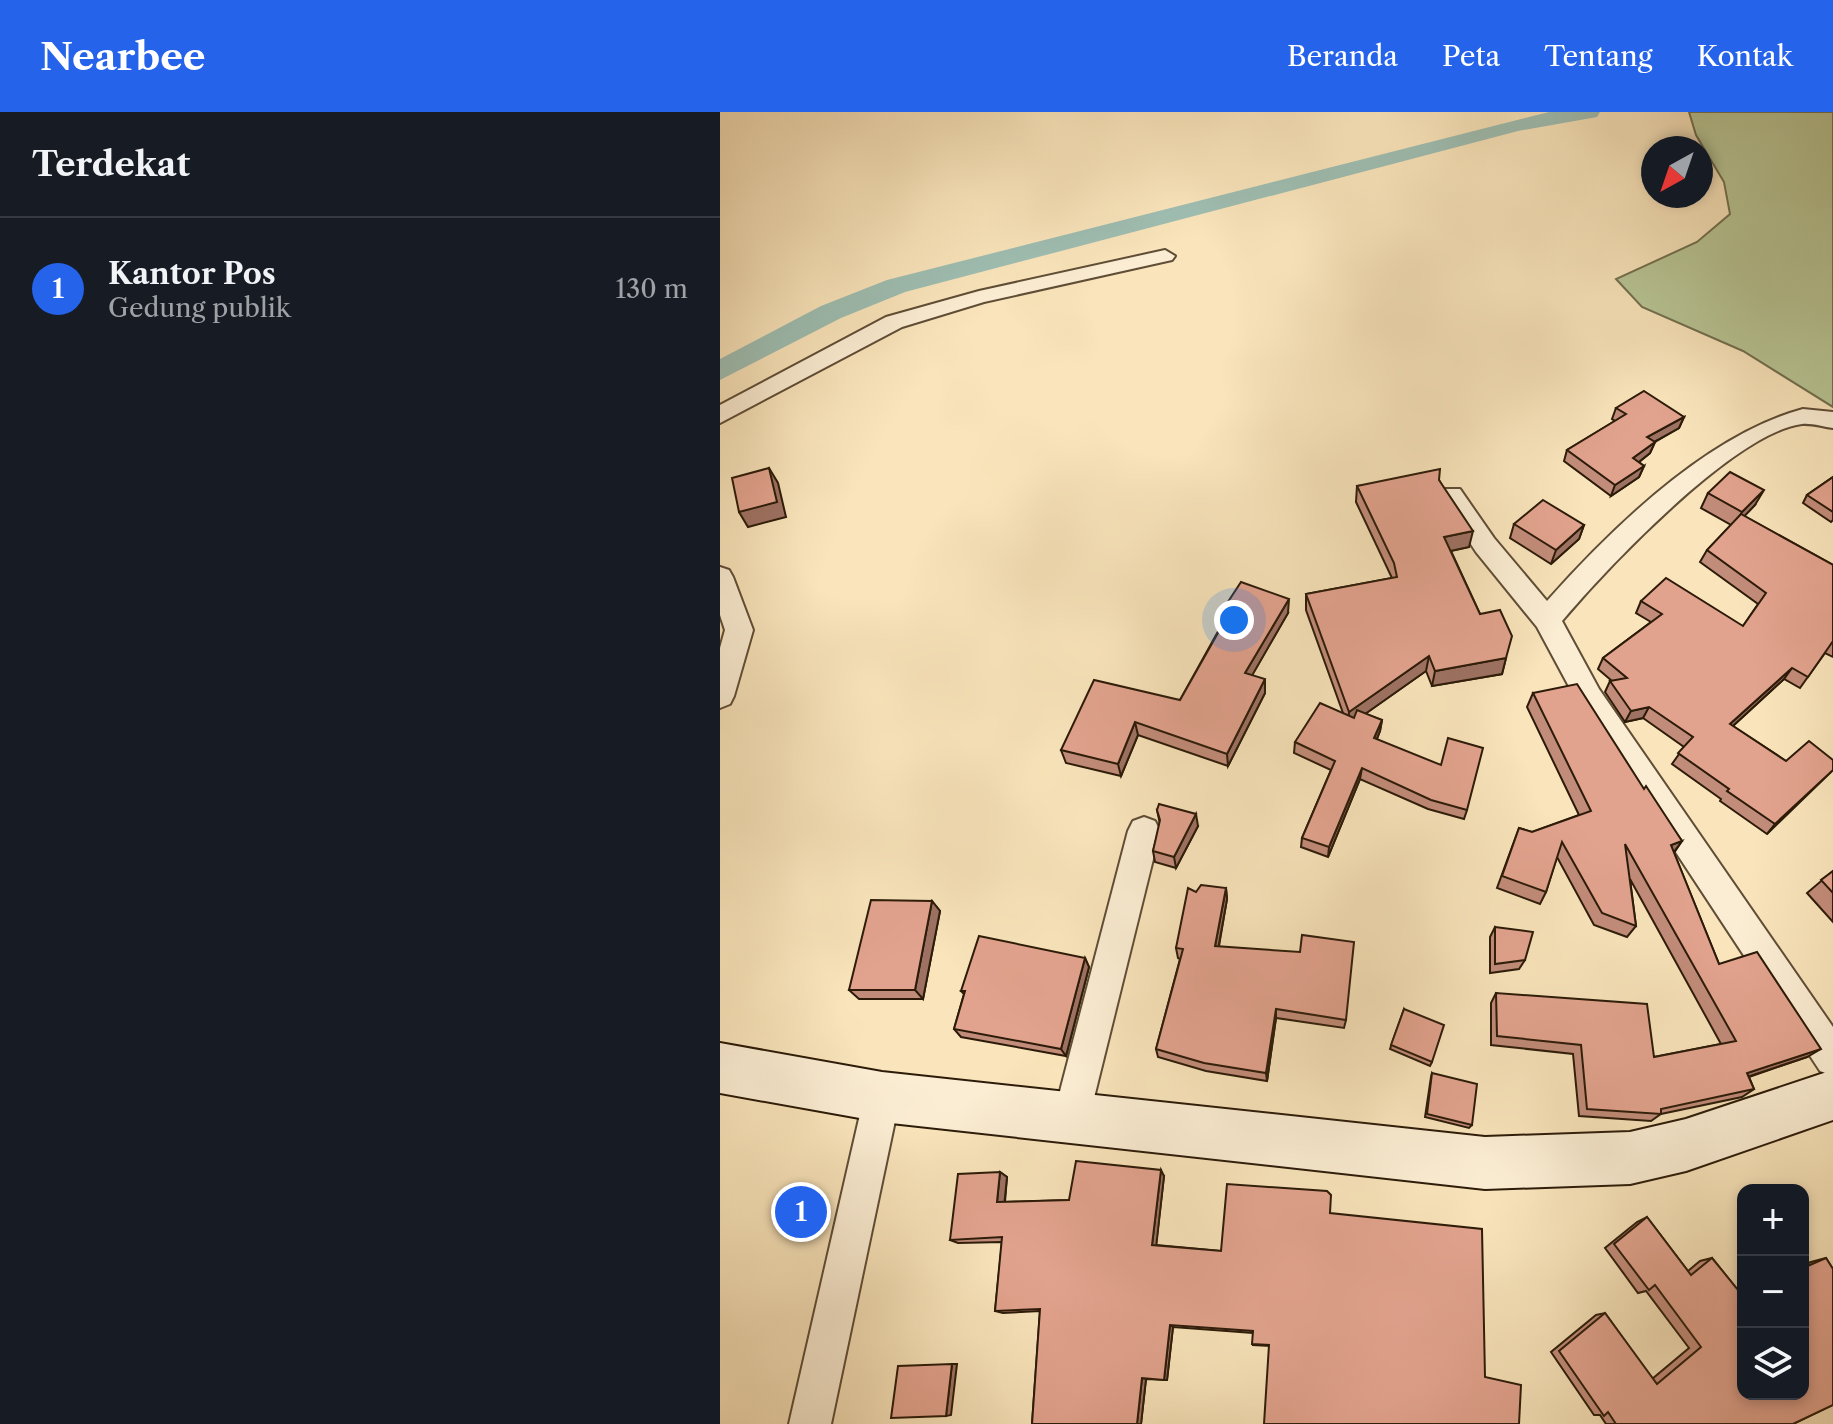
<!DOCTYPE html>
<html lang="id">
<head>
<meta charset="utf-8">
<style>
	:root { --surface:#171b24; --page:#20242c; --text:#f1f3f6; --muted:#9ea1a6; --line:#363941; --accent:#2563eb }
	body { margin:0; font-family:"Libre Caslon Text",serif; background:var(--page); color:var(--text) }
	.controls { position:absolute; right:24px; bottom:24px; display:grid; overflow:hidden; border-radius:16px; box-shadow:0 4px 12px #0003 }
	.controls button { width:72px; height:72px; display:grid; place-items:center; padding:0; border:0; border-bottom:2px solid var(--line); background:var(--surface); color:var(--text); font:40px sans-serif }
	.compass { position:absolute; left:921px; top:24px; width:72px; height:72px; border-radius:50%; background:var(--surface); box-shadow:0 4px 12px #0003; rotate:220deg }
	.you { position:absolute; left:514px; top:508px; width:28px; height:28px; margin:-20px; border:6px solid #fff; border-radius:50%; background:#1a73e8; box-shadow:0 0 0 12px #1a73e833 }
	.badge { display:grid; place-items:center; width:52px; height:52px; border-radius:50%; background:var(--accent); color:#fff; font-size:26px; font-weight:700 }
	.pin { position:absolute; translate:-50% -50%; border:4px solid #fff; box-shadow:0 2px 8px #0006 }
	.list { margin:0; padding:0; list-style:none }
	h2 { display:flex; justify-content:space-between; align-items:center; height:104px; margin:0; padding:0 32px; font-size:34px }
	h2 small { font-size:26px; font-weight:400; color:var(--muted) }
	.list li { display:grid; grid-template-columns:52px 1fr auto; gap:24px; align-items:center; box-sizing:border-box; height:144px; padding:0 32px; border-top:2px solid var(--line) }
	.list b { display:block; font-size:30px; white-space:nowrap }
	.list p { margin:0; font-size:26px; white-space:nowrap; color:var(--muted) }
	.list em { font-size:26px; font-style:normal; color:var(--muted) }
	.icon { flex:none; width:44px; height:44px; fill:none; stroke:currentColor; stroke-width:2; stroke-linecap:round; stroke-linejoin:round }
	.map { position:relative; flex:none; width:1113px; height:1312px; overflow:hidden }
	header { display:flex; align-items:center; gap:48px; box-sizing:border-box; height:112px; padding:0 40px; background:var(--accent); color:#fff }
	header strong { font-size:38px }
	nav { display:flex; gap:44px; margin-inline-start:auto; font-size:28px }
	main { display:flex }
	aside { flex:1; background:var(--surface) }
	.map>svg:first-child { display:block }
</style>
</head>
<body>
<header>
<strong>Nearbee</strong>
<nav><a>Beranda</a><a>Peta</a><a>Tentang</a><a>Kontak</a></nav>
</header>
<main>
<aside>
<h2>Terdekat<small></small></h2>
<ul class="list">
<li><span class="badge">1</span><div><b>Kantor Pos</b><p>Gedung publik</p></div><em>130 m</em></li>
</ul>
</aside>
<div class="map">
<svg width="1113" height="1312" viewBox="0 0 1113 1312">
	<rect width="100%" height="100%" fill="#f9e4bb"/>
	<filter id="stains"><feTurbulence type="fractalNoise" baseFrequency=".0025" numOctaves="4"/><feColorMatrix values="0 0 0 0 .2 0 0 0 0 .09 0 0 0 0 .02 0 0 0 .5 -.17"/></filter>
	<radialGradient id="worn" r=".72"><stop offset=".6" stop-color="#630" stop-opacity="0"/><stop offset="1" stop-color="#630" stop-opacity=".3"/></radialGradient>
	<!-- green -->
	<polygon fill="#b8c595" stroke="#72704f" stroke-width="2" points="969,0 1113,0 1113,295 1023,239 922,195 896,167 977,130 1010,102 1004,70 976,23"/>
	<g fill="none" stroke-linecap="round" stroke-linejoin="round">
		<!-- canal -->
		<polygon fill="#9ebeb2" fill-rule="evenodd" points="829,0 880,0 877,5 798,19 185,180 121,206 0,268 0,247 101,194 167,168"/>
		<!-- minor casing -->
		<g stroke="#5f4d36" stroke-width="4">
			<g id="minor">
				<polygon points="445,138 455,144 452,148 264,190 182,215 0,311 0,293 166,205 259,179"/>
				<path d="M1083 297 1113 300V316C1104 315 1092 311 1082 312 1014 321 887 456 842 509L879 577 1113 915V964L1100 959 859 593 817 515 756 440 719 383 722 377H740L774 426 827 489C892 416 987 323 1083 297Z"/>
				<polygon points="0,455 9,458 13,465 33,518 14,584 10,592 0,596 0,536 5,518 0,503"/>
				<polygon points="424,705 435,709 440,719 369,1006 364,1019 351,1024 338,1019 333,1006 408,719 413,709"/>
				<polygon points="162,967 175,972 180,985 111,1312 69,1312 144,985 149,972"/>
			</g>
		</g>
		<!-- secondary casing -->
		<g stroke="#2c1b09" stroke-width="4">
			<polygon id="secondary" points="0,931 162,960 765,1025 910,1020 966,1007 1113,958 1113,1008 966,1059 910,1072 765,1077 162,1010 0,981"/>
		</g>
		<!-- minor -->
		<use href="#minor" fill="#fbedd3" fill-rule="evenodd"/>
		<!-- secondary -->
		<use href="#secondary" fill="#fbedd3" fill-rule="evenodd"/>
	</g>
	<!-- wall -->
	<g fill="#c28c7a" stroke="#2c1b09" stroke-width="2">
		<polygon points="896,296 964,305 959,316 935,330 930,341 919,350 924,354 919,365 891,384 844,349 847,338 895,309 892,307"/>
		<polygon points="1113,365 1113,408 1111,410 1083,391 1087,383"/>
		<polygon points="719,368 749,435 731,439 760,502 786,546 782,562 712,574 706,559 645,602 662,608 660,619 657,627 747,698 744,707 708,697 640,667 608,745 581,735 582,726 611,658 574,641 575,630 623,601 586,498 586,482 672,466 636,390 637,374"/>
		<polygon points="988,381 1035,393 1024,404 1113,453 1113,545 1105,541 1080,576 1064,567 1013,614 1066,649 1113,648 1047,722 1000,689 1001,687 952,652 964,635 923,606 905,610 885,580 890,569 892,569 878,557 883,546 931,510 916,501 921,489 1023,514 1038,492 980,450 987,438 1011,413 981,396"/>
		<polygon points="794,412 864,413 859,427 831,452 790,426"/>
		<polygon points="568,501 532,563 545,581 508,654 418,623 401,664 346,651 341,638 460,588 501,514 500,502"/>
		<polygon points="813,581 924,677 962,729 954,741 999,852 1087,945 1029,965 1034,977 1022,985 941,1002 931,1009 859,1004 853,942 771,933 771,891 776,881 934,945 1001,932 910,767 916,814 907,825 874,813 837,745 826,780 820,792 777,776 799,716 812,720 859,703 807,595"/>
		<polygon points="437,698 478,714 456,756 435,750 433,739 440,712"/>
		<polygon points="1113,759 1113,810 1087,781"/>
		<polygon points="506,776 507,787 499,834 626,908 624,916 556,906 547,969 486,959 438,945 436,937 460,847 458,846 456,836 476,780"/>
		<polygon points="212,789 220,799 203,887 139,887 129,878"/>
		<polygon points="775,815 805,848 799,857 770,861 770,825"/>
		<polygon points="365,846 369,855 346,944 241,925 234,917 244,882 241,879"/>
		<polygon points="684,897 712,950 710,954 670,937"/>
		<polygon points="712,961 752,1013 749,1016 705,1005 711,965"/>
		<polygon points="280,1060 287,1065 285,1090 349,1088 444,1064 436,1133 501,1139 549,1234 533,1233 533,1221 453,1215 447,1268 426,1267 421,1312 312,1312 320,1199 283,1201 275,1199 282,1130 238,1131 230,1128"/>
		<polygon points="927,1105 968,1159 980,1149 992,1146 1020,1181 1023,1180 1023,1282 1083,1282 1083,1153 1091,1150 1106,1146 1113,1157 1113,1293 1073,1312 886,1312 880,1303 874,1303 831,1240 876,1203 885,1201 932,1267 969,1236 926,1179 918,1181 885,1136 917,1110"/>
	</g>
	<!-- shaded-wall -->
	<g fill="#9e7263" stroke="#2c1b09" stroke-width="2">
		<polygon points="964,305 959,316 923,336 927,325"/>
		<polygon points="935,330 930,341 909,358 913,346"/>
		<polygon points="924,354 919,365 891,384 895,373"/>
		<polygon points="49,356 58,371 66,405 28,415 19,400"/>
		<polygon points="1044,378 1035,393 1014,415 1022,400"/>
		<polygon points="864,413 859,427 831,452 836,438"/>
		<polygon points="753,419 749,435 721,441 724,425"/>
		<polygon points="569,487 568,501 526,574 525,561"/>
		<polygon points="709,544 706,559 628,614 629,600"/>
		<polygon points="786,546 782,562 712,574 715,559"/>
		<polygon points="1072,556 1064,567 1003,623 1010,612"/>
		<polygon points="545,567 545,581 508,654 507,642"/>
		<polygon points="929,595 923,606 905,610 911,599"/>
		<polygon points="662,608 660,619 653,636 654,626"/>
		<polygon points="415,610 418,623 401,664 398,652"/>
		<polygon points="642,656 640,667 608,745 609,735"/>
		<polygon points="1113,658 1047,722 1055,712"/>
		<polygon points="476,702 478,714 456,756 454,745"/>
		<polygon points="962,729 953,741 951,733"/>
		<polygon points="506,776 507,787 497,843 495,834"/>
		<polygon points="212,789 220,799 203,887 195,878"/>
		<polygon points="365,846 369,855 346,944 341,937"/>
		<polygon points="556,897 556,906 547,969 546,961"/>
		<polygon points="1101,937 1087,945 1015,969 1027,961"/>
		<polygon points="441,1058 444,1064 436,1136 432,1133"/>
		<polygon points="280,1060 287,1065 284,1095 277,1090"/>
		<polygon points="450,1213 453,1215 447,1268 444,1268"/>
		<polygon points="232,1252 237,1252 231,1303 226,1304"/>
		<polygon points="422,1266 426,1267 421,1312 417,1312"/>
	</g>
	<!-- building -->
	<g fill="#e2a38e" stroke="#2c1b09" stroke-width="2">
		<polygon points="924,279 964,305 927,325 935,330 913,346 924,354 895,373 847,338 906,302 896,296"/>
		<polygon points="49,356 57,390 19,400 12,366"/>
		<polygon points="720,357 719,368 753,419 724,425 760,502 780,498 792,524 786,546 715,559 709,544 629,600 586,482 677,465 674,451 637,374"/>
		<polygon points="1010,360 1044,378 1022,400 988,381"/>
		<polygon points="1113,365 1113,400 1087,383"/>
		<polygon points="823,388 864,413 836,438 794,412"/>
		<polygon points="1021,402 1113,453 1113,529 1088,565 1072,556 1010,612 1066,649 1089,629 1113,648 1113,658 1055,712 1007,679 1009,677 958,641 973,625 929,595 911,599 890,569 907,566 883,546 942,502 921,489 946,466 1023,514 1046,481 987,438"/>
		<polygon points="521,470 569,487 525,561 545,567 507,642 415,610 398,652 341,638 374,568 460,588 507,505 500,502"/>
		<polygon points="857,572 924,677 926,674 962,729 951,733 999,852 1037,840 1101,937 1027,961 1034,977 941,997 941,1002 867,997 861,933 777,924 776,881 927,892 934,945 1016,929 905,732 916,814 882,801 842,730 826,780 782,764 799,716 812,720 871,699 813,581"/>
		<polygon points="600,591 634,606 637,598 662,608 654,626 721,653 728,626 763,636 747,698 711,688 642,656 609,735 582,726 615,649 575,630"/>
		<polygon points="439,692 476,702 454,745 433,739 440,708 437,698"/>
		<polygon points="1113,759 1113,781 1101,768"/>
		<polygon points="481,773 506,776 495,834 580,840 582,823 634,830 626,908 556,897 546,961 484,951 436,937 463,837 456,836 468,776 476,780"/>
		<polygon points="151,788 212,789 195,878 129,878"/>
		<polygon points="775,815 813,820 805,848 775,852"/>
		<polygon points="259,824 365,846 341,937 234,917 245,879 241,879"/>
		<polygon points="684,897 724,913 712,950 671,933"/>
		<polygon points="712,961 757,972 752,1013 707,1002"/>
		<polygon points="356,1049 441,1058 432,1133 501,1139 507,1072 607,1079 611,1083 610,1101 762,1117 765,1265 801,1273 799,1312 544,1312 549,1233 532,1232 533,1219 450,1213 444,1268 422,1266 417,1312 312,1312 320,1197 275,1199 282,1125 230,1128 238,1062 280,1060 277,1090 349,1088"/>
		<polygon points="927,1105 971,1163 992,1146 1023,1184 1023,1282 1083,1282 1083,1156 1106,1146 1113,1157 1113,1293 1073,1312 896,1312 888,1300 884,1304 839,1239 885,1201 937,1272 981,1235 935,1173 929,1178 894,1132"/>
		<polygon points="232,1252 226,1304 171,1306 178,1254"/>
	</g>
	<rect width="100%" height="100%" filter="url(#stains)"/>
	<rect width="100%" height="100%" fill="url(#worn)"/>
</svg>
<div class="controls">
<button>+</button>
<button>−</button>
<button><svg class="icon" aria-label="layers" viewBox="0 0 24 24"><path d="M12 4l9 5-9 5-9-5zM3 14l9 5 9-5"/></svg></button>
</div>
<svg class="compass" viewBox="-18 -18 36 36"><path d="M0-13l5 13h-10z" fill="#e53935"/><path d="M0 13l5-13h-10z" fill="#9ea1a6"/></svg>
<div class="you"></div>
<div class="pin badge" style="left:81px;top:1100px">1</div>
</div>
</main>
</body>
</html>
